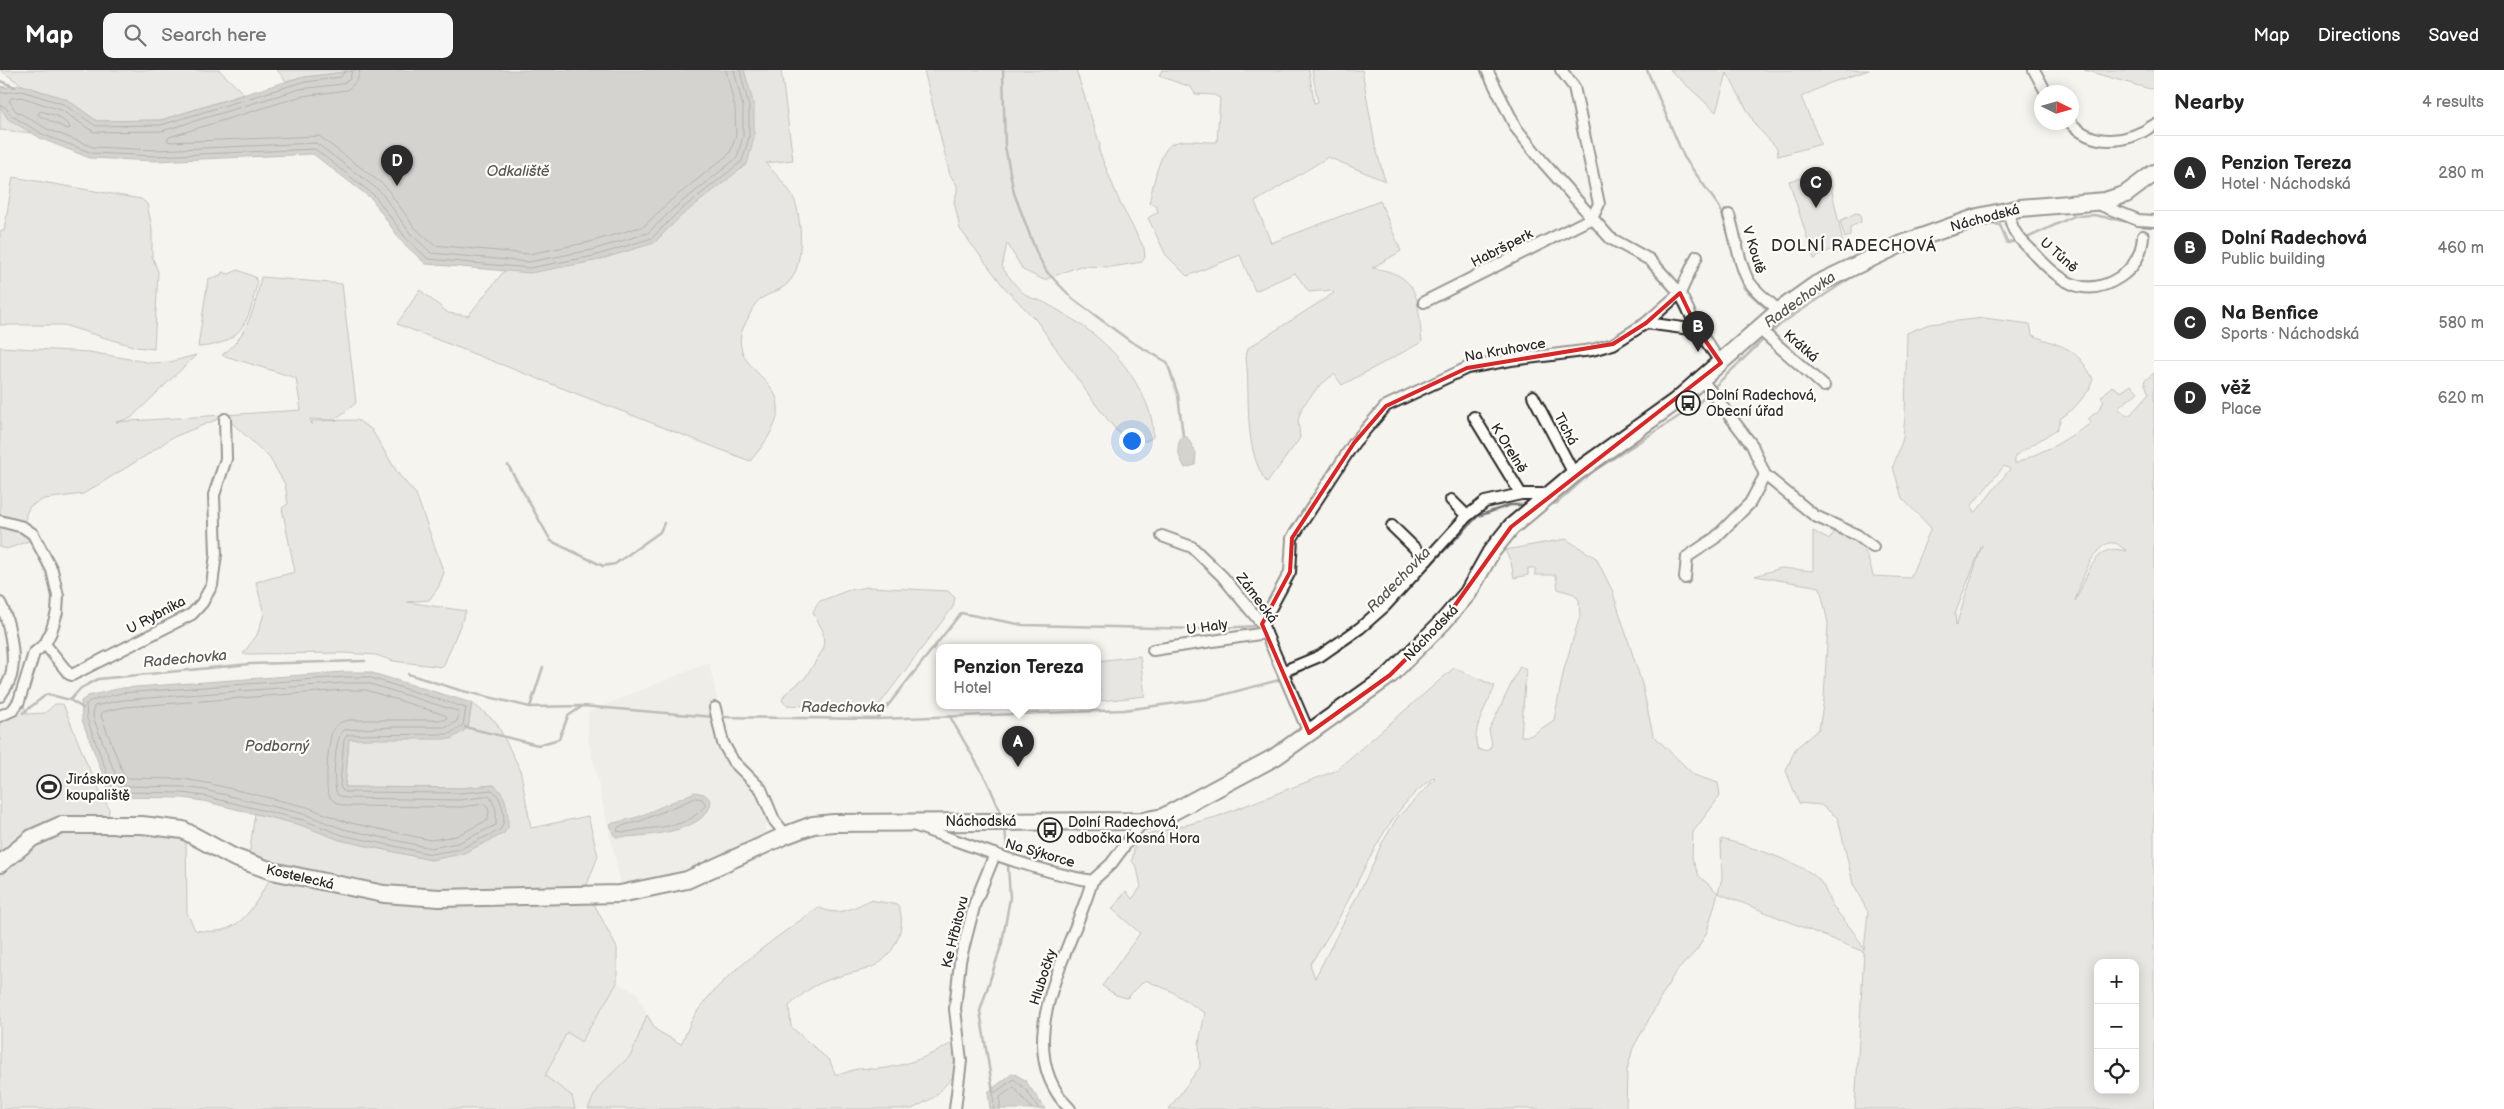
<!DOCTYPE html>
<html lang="en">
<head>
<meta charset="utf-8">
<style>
	:root { --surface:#fff; --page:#f6f6f6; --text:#222; --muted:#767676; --line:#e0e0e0; --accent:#2b2b2b }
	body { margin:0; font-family:"Balsamiq Sans",sans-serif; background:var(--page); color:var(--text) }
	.controls { position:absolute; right:15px; bottom:15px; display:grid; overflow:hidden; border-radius:10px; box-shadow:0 2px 12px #0003 }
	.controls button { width:45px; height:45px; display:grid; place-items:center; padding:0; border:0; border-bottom:1px solid var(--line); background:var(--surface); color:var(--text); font:25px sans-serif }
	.compass { position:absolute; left:2034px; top:15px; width:45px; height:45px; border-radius:50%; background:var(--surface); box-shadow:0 2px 12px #0003; rotate:95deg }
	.you { position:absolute; left:1131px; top:370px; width:18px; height:18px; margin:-12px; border:4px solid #fff; border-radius:50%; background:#1a73e8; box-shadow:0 0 0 8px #1a73e833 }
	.badge { display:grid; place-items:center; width:32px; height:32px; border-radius:50%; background:var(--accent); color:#fff; font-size:16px; font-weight:700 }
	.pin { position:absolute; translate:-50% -41px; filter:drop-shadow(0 1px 2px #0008) }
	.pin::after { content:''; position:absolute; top:26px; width:18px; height:15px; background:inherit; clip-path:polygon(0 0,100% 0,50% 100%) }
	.popup { position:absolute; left:936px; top:574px; width:165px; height:65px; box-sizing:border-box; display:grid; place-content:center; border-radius:10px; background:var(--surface); filter:drop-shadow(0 1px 4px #0005); font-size:16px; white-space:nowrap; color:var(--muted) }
	.popup b { font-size:19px; color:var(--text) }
	.popup::after { content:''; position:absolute; left:50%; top:100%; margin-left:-10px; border:10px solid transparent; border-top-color:var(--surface) }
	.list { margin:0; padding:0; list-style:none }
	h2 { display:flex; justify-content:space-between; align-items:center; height:65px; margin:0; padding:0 20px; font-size:21px }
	h2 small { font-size:16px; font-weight:400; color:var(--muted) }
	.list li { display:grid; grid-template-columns:32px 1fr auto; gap:15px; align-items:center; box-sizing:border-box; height:75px; padding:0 20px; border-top:1px solid var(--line) }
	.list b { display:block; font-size:19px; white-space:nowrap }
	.list p { margin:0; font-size:16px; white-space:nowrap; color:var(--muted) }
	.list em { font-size:16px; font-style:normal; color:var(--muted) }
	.icon { flex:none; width:28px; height:28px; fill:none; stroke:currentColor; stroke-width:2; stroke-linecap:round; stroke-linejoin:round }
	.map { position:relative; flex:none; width:2154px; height:1039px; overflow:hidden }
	header { display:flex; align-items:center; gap:30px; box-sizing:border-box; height:70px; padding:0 25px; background:var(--accent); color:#fff }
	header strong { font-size:24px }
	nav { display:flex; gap:28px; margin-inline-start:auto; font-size:18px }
	.search { width:350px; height:45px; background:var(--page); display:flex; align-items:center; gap:12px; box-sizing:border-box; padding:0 18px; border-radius:10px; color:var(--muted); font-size:19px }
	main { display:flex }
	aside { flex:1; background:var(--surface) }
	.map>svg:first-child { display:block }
</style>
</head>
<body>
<header>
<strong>Map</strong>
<div class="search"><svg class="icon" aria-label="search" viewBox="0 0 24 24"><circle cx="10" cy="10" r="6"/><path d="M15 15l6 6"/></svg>Search here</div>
<nav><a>Map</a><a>Directions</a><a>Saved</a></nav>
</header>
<main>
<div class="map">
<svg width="2154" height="1039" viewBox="0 0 2154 1039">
	<rect width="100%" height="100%" fill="#f5f4ef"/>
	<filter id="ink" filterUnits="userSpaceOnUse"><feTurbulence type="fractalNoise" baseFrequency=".02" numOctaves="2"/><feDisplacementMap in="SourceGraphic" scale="10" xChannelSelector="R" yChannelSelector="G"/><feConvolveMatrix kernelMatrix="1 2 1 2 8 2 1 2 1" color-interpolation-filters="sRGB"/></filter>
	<g filter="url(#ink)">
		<!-- built -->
		<g fill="#e6e5e0">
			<polygon points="709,592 723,653 737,684 773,729 764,765 680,802 621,814 588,669 588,642"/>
			<polygon points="617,913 637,922 647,945 631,985 598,1017 588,1039 575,1039 572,1026 545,1006 568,962 581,972"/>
		</g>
		<!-- green -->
		<g fill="#d7d6d2" stroke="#81807e" fill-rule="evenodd">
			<polygon points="0,0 219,0 244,24 161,50 97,51 66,29 22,15"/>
			<polygon points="277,0 360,0 298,8 286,11"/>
			<path d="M744 0H781L793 90 766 93C775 104 788 116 794 129 802 148 805 197 788 213 780 222 764 224 756 233 752 238 750 245 747 250 745 255 742 259 741 264 732 313 822 309 750 391L397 254 420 220 448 243 468 246 521 180 754 36Z"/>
			<path d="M924 0H1076L1100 75 1099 81 1120 133 1144 178 1145 187 1142 192 1111 197 1080 196 1044 210 1023 200 1007 173 1002 197C1010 208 1019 222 1031 228 1037 230 1043 231 1049 235 1085 255 1119 280 1138 317 1147 332 1154 349 1153 367L1146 371H1130L1116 360 1093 331 1036 250 1004 217 960 159 954 131 957 122V115L950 105Z"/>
			<path d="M1162 0H1309L1314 33 1318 32 1312 0H1362L1375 75 1385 111 1328 87 1255 132 1271 173 1380 131 1401 181 1372 198C1422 205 1417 230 1422 272L1342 315 1334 304 1319 316 1302 337 1298 350 1300 368 1267 413C1242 377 1251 328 1246 287L1248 278 1334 223 1331 220 1309 222 1295 203 1255 221 1240 185 1187 206 1166 185 1148 148 1158 142 1156 135 1149 133C1153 118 1159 78 1174 73 1186 68 1205 73 1217 72L1220 28 1214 25 1195 24 1191 17 1159 6Z"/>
			<polygon points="1670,0 1869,0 1830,13 1801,27 1821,74 1778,86 1777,78 1756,56 1727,3 1716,42"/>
			<polygon points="2084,0 2154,0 2154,18 2150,19"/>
			<polygon points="0,16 44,25 33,63 0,60"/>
			<polygon points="1828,102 1843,173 1814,189 1789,111"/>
			<polygon points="13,107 141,129 147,134 152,158 152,186 158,202 154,279 136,277 63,255 0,255 0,161 4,161"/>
			<polygon points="1856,143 1860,144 1861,152 1850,157 1850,166 1845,168 1840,151"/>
			<path d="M238 200 255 207C259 215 255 218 254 226 247 260 233 275 198 277L208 209 221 205 222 202 229 204Z"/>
			<path d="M261 207 342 214 356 333 334 350 310 349 312 355V351L357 350 371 359 399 405 416 424 444 503 438 518 429 530 407 532 466 541 443 597 393 591 376 585 344 583 243 584 257 565 264 544 256 512 295 502 282 438 288 434 285 414 269 387 232 353 218 349 171 368 150 383 83 424 44 429 30 436 26 444 25 457 31 470 7 479 0 477V277L89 282 152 293 170 292 196 285 131 348 116 352 301 340 296 308 222 285C247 268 256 235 261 207Z"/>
			<path d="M1984 248 2030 254 2032 265C2064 278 2076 276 2093 309L2089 320 2073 339 2061 348 2057 359 2015 386V394L2056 375 2087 356 2091 352 2088 349 2099 340 2104 331 2101 327 2112 316 2121 322 2131 315 2138 322 2118 338 2127 346 2131 344 2149 324 2144 311 2154 303V1039H1855L1864 882 1718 823 1707 862 1697 880 1674 904 1633 978 1627 1000 1626 1039H1169L1200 997 1199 973 1205 943 1171 921 1145 910 1127 928 1116 925 1102 916 1140 863 1112 839 1126 821 1132 829 1141 817 1137 798 1132 791 1136 768 1216 747 1335 701 1454 598 1495 616C1488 634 1470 660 1478 679L1483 681 1489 680 1492 674 1489 660 1520 596 1526 600 1521 666H1530L1554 650 1564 599 1580 546 1579 530 1574 524 1558 519 1556 505H1535V498H1528V505L1514 508 1511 492 1505 480 1566 469 1596 488 1612 520 1642 614 1653 665 1694 705 1718 713 1720 726 1693 762 1692 788 1699 806 1718 823 1722 808 1721 769C1743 774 1803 793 1818 809 1826 817 1828 830 1835 839 1846 853 1857 864 1864 880L1868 842 1853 814 1838 748 1821 735 1799 733 1786 701 1795 679 1819 659 1824 629 1828 553 1820 517 1755 506 1781 498 1813 501V461L1829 470 1837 458C1861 473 1867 478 1873 506L1910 508 1931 458 1902 428 1893 397 1903 368 1905 346 1907 263 1929 254ZM2004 396 2010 399 1976 442 1973 441 1972 435ZM2109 473H2116L2127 481C2121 480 2113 478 2107 481 2089 488 2084 516 2075 531 2081 513 2090 480 2109 473ZM1982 475 1956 556 1955 544ZM1434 707 1435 709 1397 748 1381 775 1371 799 1315 908 1310 894C1319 883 1325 870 1333 858 1364 806 1382 744 1434 707ZM2098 893H2135V1020H2098Z"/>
			<polygon points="868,517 948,521 955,528 953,537 876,639 786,635 782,630 785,624 805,608 824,578 823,561 813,542 818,532 849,520"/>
			<polygon points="1140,586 1145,626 1101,631 1097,591"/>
			<polygon points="23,633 27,644 45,643 55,634 63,634 87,694 109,739 108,747 0,784 0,651 12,646"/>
			<path d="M472 633 496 652 520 699 531 758 588 746 598 786 586 817C537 818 487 823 439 821 379 818 306 805 249 786L255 743 301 755 340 770 431 790 494 715 460 718 345 717 349 669 394 668 468 658Z"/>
			<path d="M63 762C102 762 149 755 186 770L187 843 195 860C239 868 250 842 270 809L383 831 416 835 593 832 617 878V913L581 972 567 962 545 1006 572 1026 575 1039H0V804L36 775Z"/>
			<path d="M870 830 898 835C903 847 902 856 898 868 883 906 855 898 823 912 810 917 799 927 789 936L791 957 830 991 835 1004C843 1005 850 1000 858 999 865 997 871 1000 878 999 903 997 935 985 956 970V1004L933 1028 912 1039H588L598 1017 631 985 647 945 656 960 681 974C687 962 691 949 699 939 723 904 784 862 819 837 837 848 853 838 870 830Z"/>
		</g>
		<!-- water -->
		<g fill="#adaca9" stroke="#797877">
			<polygon points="360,0 744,0 754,36 754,68 747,94 680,147 654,173 595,191 530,203 426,194 401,171 372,129 313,84 156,91 90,88 42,69 8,49 0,37 0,18 22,15 66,29 97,51 161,50 298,8"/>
			<path d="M1183 366 1187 367 1196 383 1195 395 1185 398C1179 387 1174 376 1183 366Z"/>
			<path d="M344 602H369L472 633 468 658 451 669H349L345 717 460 718 494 715C508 726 508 742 508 758L503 764 462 784 431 790 340 770 301 755 203 731 183 728 117 727 110 723 82 650 81 631 88 626 122 618Z"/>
			<path d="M695 722 704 724 711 730C710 763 640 767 616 767L613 764 610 754 638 747Z"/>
			<polygon points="1013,1003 1025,1010 1045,1039 990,1039 988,1022"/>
		</g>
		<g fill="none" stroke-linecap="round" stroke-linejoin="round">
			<!-- shore -->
			<g stroke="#5f5f5d" stroke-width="1">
				<polyline points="352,0 350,9 342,14 300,19 162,61 94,62 61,40 21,27 11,28 9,31 16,41 47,59 93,77 156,80 316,73 380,121 410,163 431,183 529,192 592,180 648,163 673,139 737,88 743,66 743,37 734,0"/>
				<polyline points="360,0 357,11 347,20 302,26 169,67 167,70 170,72 319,66 385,116 415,158 434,175 529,184 590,172 644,156 668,133 730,83 736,65 735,38 726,0"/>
				<polyline points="0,23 22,21 63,34 96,56 161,55 299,13 341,7 346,0"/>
				<polyline points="0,35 5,37 12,46 44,65 92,83 156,86 315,79 375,126 405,167 428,189 529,198 594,186 652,168 677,143 742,91 749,67 749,37 740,0"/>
				<polygon points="41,41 57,46 69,55 70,58 67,59 38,45"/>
				<path d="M345 607H368L466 638 463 655 449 664 347 665 344 670 340 715 342 720 346 722 460 723 492 720C502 727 508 750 500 760L460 779 431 784 342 765 303 750 204 726 183 723 118 722 113 719 87 649 86 634 90 631 122 623Z"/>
				<path d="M345 613H367L457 641 459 643 457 651 447 657H394L343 660C335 667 331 716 338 725L346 728 460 730 490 726 496 739V755L458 773 431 778 343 759 304 744 205 720 184 717 120 716 93 647 94 636 123 630Z"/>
				<path d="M345 620H366L445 645 447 648 444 650H349C342 651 336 654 333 660 328 669 325 714 328 723 331 731 338 734 346 736L461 737 485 734 489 740 488 750 456 766 431 770 346 752 307 737 207 713 184 709 125 708 101 646 102 642 125 637Z"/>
				<path d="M696 728 702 729 706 735C688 756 670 756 645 759 635 760 626 764 617 761L618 757 640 751Z"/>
				<polyline points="994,1039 993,1024 1014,1009 1027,1021 1039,1039"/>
				<polyline points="1000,1039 1000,1027 1014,1017 1032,1039"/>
			</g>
			<!-- stream -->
			<g stroke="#797877" stroke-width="2.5">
				<polyline points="1003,0 1005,76 1014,123 1037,184 1047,202 1073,229 1130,271 1167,292 1178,325 1183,366"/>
				<polyline points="1647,0 1684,87 1720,138 1733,180"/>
				<polyline points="0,11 15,17"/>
				<polyline points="2141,155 2154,157"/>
				<polyline points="1940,169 1992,154 2000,155 2007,173 2017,171"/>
				<polyline points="2025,169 2074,146 2094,145 2133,153"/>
				<polyline points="1740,204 1744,218 1770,242"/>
				<polyline points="1769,265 1782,253 1855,205"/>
				<polyline points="1713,318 1765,268"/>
				<polyline points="508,395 551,471 603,496 615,494 660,462 664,453"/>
				<polyline points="1547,435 1557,433 1592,402 1695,336 1708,324"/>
				<polyline points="1414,512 1478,446 1510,435 1527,435"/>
				<polyline points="408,604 459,620 530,637 582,636 714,647"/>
				<path d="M1287 607C1321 591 1353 574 1380 547"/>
				<polyline points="70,630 81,618 98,609 250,594 365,591"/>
				<polyline points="530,637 543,597"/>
				<polyline points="23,643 47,624 70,630 83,638"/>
				<polyline points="949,645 987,711 1002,745"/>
				<polyline points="719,647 878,649 1124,640 1207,629 1279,610"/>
				<polyline points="878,648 961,543 1023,555 1202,559 1257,556"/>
				<polyline points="465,657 538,675 559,669 568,646 581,637"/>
				<polyline points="1005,758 1007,781"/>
				<polyline points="993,1022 980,941 1002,873 1010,828 1008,795"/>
			</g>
			<!-- street casing -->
			<g stroke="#2b2b2b" stroke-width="14">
				<g id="street">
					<polyline points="1487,0 1516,58 1543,92 1610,168 1650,190 1680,223 1698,260 1721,293"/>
					<polyline points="2034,0 2046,22"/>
					<path d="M2070 52C2093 78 2128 73 2154 55"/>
					<polyline points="2098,134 2138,150 2154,151"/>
					<path d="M2008 140C2010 147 2011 156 2015 162 2019 169 2027 176 2033 182 2058 210 2084 231 2120 207 2135 197 2142 182 2143 166"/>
					<path d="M1729 145C1735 164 1740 200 1750 213 1758 224 1770 232 1779 241"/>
					<polyline points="1424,232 1592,148 1599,134 1574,17 1561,0"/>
					<polyline points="1646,253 1698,260"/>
					<polyline points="1758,258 1824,316"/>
					<polyline points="1702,310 1752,375 1765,405 1815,446 1857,465 1873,477"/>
					<polyline points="1533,326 1574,404"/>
					<polyline points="1474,347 1521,424"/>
					<polyline points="1451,430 1467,446"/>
					<polyline points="0,451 23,457 33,464 52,500 58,526 57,542 51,562 45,574 34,583 19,631 13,640 0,646"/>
					<polyline points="1392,456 1427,490"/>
					<polyline points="1162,466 1192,477 1222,506 1262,554 1309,663"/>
					<polyline points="1685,508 1687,487 1715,468 1750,433 1765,405"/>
					<path d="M0 533C9 549 15 583 12 601 11 611 5 618 0 626"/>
					<polyline points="1262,554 1290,502 1292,468 1354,373 1386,336 1467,298 1511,290 1592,280 1613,274 1646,253 1680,223 1697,186"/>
					<polyline points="45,574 69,604 72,605 192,544 202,533 212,515 216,484 214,425 226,389 225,349"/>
					<polyline points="1153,580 1266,563"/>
					<polyline points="1284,601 1320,586 1360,558 1385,536 1467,446 1485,432 1521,424 1549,424"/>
					<polyline points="715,638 723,673 733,691 761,719 774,750 786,765"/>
					<path d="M916 756C974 777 1032 800 1092 811L1111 794 1143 751"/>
					<polyline points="955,1039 961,991 955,939 960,891 975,833 995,784"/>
					<path d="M1070 1039C1006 975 1073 880 1092 811"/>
				</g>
			</g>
			<!-- primary casing -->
			<g stroke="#2b2b2b" stroke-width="20">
				<polyline id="primary" points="0,794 32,768 61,755 142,755 183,760 233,787 272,801 384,824 439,828 620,824 687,810 786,765 813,755 834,753 1143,751 1163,747 1275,687 1390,605 1443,552 1468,523 1491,482 1511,457 1574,404 1675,332 1779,241 1817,214 1899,175 1978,147 2020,138 2105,131 2126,124 2154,103"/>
			</g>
			<!-- street -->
			<use href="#street" stroke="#fdfcf7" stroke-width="10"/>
			<!-- primary -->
			<use href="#primary" stroke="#fdfcf7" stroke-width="16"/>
		</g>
	</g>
	<!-- marked area -->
	<path d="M0 0H2154V1039H0ZM1680 223 1698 260 1721 293 1511 457 1443 552 1390 605 1309 663 1262 554 1290 502 1292 468 1354 373 1386 336 1467 298 1613 274 1646 253Z" fill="#f5f4ef" fill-opacity=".55" fill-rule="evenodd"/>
	<path fill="none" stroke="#d62828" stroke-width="4" stroke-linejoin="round" d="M1680 223 1698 260 1721 293 1511 457 1443 552 1390 605 1309 663 1262 554 1290 502 1292 468 1354 373 1386 336 1467 298 1613 274 1646 253Z"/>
	<!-- icons -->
	<defs>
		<g id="bus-ring" transform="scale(1.25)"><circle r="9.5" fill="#fdfcf7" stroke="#2b2b2b" stroke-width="1.5"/><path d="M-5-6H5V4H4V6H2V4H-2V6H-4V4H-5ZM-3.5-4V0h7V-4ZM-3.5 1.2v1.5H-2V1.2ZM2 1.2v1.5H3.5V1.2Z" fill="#2b2b2b"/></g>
		<g id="stadium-ring" transform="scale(1.25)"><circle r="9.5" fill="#fdfcf7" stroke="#2b2b2b" stroke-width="1.5"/><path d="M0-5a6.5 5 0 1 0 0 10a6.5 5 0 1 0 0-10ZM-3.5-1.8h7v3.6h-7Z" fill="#2b2b2b"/></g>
	</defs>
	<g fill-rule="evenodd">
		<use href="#bus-ring" x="1688" y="333"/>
		<use href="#stadium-ring" x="49" y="717"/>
		<use href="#bus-ring" x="1050" y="760"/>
	</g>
	<g text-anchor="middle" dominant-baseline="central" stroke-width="4.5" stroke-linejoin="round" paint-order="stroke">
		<!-- street labels -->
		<g font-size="14" fill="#2b2b2b" stroke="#fdfcf7">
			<text transform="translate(1985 148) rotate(-15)">Náchodská</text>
			<text transform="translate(1502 178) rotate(-27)">Habršperk</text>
			<text transform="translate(1754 180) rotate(73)">V Koutě</text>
			<text transform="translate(2059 185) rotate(41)">U Tůně</text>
			<text transform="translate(1801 276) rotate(41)">Krátká</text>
			<text transform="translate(1505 280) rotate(-10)">Na Kruhovce</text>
			<text transform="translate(1566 359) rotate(62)">Tichá</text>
			<text transform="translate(1509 378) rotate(58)">K Orelně</text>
			<text transform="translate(1257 528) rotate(53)">Zámecká</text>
			<text transform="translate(156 545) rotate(-28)">U Rybníka</text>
			<text transform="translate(1207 557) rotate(-8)">U Haly</text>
			<text transform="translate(1431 563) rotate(-46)">Náchodská</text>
			<text x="981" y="751">Náchodská</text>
			<text transform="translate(1040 783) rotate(16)">Na Sýkorce</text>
			<text transform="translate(300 807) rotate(13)">Kostelecká</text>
			<text transform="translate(955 862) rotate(-76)">Ke Hřbitovu</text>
			<text transform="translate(1043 907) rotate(-72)">Hlubočky</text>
		</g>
		<!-- poi labels -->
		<g font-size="14" fill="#2b2b2b" stroke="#fdfcf7" text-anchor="start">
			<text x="1706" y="325">Dolní Radechová,<tspan x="1706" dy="16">Obecní úřad</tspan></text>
			<text x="66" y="709">Jiráskovo<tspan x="66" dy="16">koupaliště</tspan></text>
			<text x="1068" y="752">Dolní Radechová,<tspan x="1068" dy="16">odbočka Kosná Hora</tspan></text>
		</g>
		<!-- water labels -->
		<g font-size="15" font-style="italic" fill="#585857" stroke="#fdfcf7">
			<text x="518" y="101">Odkaliště</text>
			<text transform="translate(1800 230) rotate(-36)">Radechovka</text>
			<text transform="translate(1399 510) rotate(-46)">Radechovka</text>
			<text transform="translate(185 589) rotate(-5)">Radechovka</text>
			<text x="843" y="637">Radechovka</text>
			<text x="277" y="676">Podborný</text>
		</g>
		<!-- quarter labels -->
		<g font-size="16" letter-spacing="1" fill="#2b2b2b" stroke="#fdfcf7">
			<text x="1854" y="176">DOLNÍ RADECHOVÁ</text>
		</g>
	</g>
</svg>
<div class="controls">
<button>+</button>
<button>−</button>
<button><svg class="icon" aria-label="locate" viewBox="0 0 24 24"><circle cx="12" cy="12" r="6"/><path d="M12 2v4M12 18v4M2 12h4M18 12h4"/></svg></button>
</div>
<svg class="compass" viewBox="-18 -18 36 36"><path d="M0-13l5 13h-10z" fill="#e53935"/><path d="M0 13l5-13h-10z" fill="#767676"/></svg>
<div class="you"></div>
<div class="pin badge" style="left:1018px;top:697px">A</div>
<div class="popup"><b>Penzion Tereza</b>Hotel</div>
<div class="pin badge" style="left:1698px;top:282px">B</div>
<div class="pin badge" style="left:1816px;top:138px">C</div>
<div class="pin badge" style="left:397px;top:116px">D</div>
</div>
<aside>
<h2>Nearby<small>4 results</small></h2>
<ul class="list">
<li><span class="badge">A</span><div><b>Penzion Tereza</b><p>Hotel · Náchodská</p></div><em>280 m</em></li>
<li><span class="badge">B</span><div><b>Dolní Radechová</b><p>Public building</p></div><em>460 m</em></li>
<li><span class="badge">C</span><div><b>Na Benfice</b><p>Sports · Náchodská</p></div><em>580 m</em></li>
<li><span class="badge">D</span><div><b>věž</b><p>Place</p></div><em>620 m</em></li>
</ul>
</aside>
</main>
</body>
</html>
